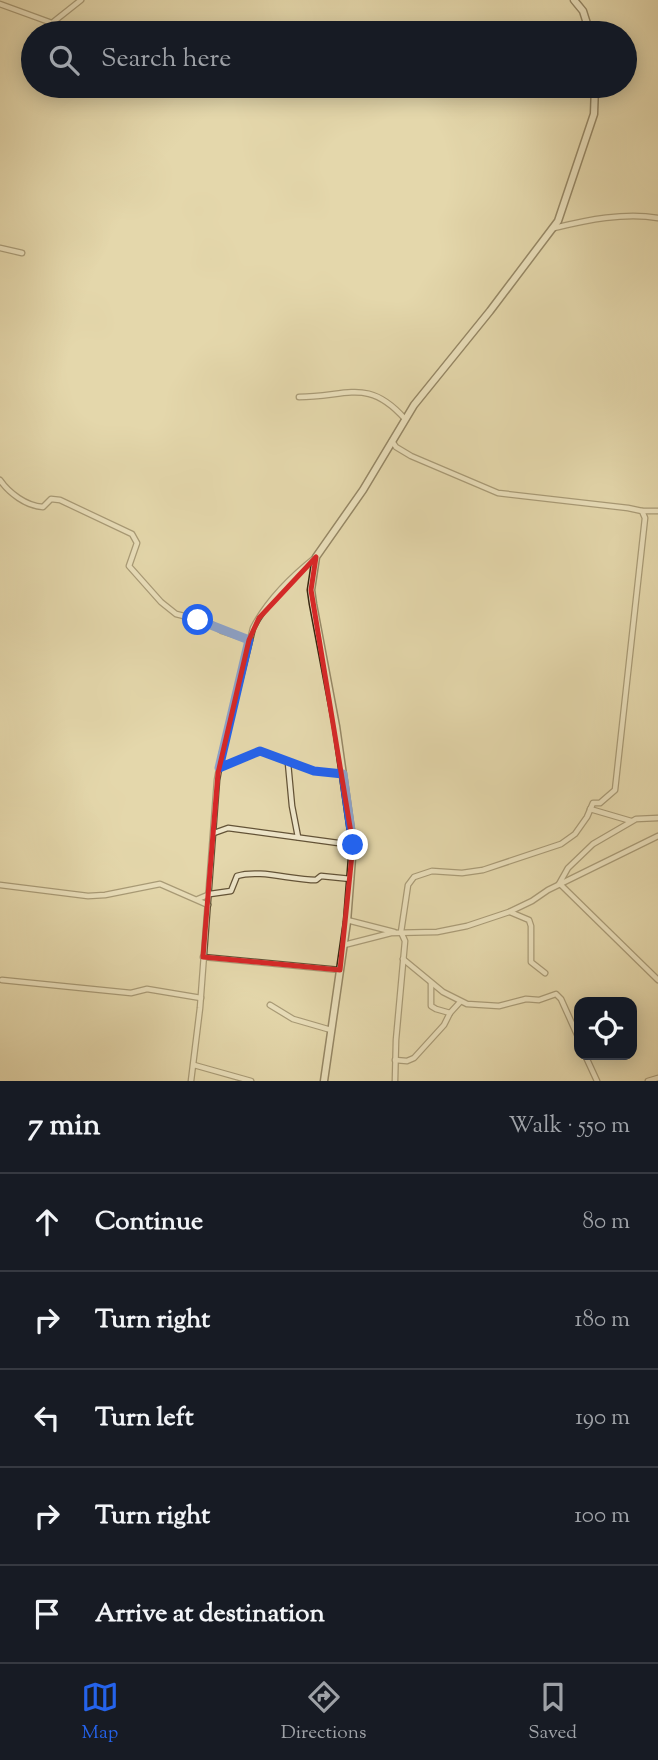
<!DOCTYPE html>
<html lang="en">
<head>
<meta charset="utf-8">
<style>
	:root { --surface:#171b24; --page:#20242c; --text:#f1f3f6; --muted:#9ea1a6; --line:#363941; --accent:#2563eb }
	body { margin:0; font-family:"Sorts Mill Goudy",serif; background:var(--page); color:var(--text) }
	.controls { position:absolute; right:21px; bottom:21px; display:grid; overflow:hidden; border-radius:14px; box-shadow:0 4px 18px #0003 }
	.controls button { width:63px; height:63px; display:grid; place-items:center; padding:0; border:0; border-bottom:2px solid var(--line); background:var(--surface); color:var(--text); font:35px sans-serif }
	.stop { position:absolute; width:21px; height:21px; margin:-16px; border:5px solid #2563eb; border-radius:50%; background:#fff }
	.stop.end { background:#2563eb; border-color:#fff; box-shadow:0 2px 7px #0008 }
	.list { margin:0; padding:0; list-style:none }
	h2 { display:flex; justify-content:space-between; align-items:center; height:91px; margin:0; padding:0 28px; font-size:30px }
	h2 small { font-size:23px; font-weight:400; color:var(--muted) }
	.list li { display:grid; grid-template-columns:46px 1fr auto; gap:21px; align-items:center; box-sizing:border-box; height:98px; padding:0 28px; border-top:2px solid var(--line) }
	.list b { display:block; font-size:26px; white-space:nowrap }
	.list em { font-size:23px; font-style:normal; color:var(--muted) }
	.icon { flex:none; width:38px; height:38px; fill:none; stroke:currentColor; stroke-width:2; stroke-linecap:round; stroke-linejoin:round }
	.map { position:relative; flex:none; width:658px; height:1081px; overflow:hidden }
	.search { position:absolute; background:var(--surface); box-shadow:0 4px 18px #0003; left:21px; right:21px; top:21px; height:77px; display:flex; align-items:center; gap:18px; box-sizing:border-box; padding:0 24px; border-radius:38px; color:var(--muted); font-size:26px }
	.sheet { height:581px; background:var(--surface) }
	nav { display:flex; justify-content:space-around; align-items:center; box-sizing:border-box; height:98px; border-top:2px solid var(--line); background:var(--surface); font-size:19px; color:var(--muted) }
	nav a { display:grid; justify-items:center; gap:4px }
	nav .on { color:var(--accent) }
	.map>svg:first-child { display:block }
</style>
</head>
<body>
<div class="map">
<svg width="658" height="1081" viewBox="0 0 658 1081">
	<rect width="100%" height="100%" fill="#e4d7ac"/>
	<filter id="stains"><feTurbulence type="fractalNoise" baseFrequency=".00286" numOctaves="4"/><feColorMatrix values="0 0 0 0 .2 0 0 0 0 .09 0 0 0 0 .02 0 0 0 .5 -.17"/></filter>
	<radialGradient id="worn" r=".72"><stop offset=".6" stop-color="#630" stop-opacity="0"/><stop offset="1" stop-color="#630" stop-opacity=".3"/></radialGradient>
	<g fill="none" stroke-linecap="round" stroke-linejoin="round">
		<!-- street casing -->
		<g stroke="#635337" stroke-width="7">
			<g id="street">
				<polyline points="0,4 52,23 81,0"/>
				<path d="M554 228C587 220 625 212 658 218"/>
				<polyline points="0,248 22,253"/>
				<path d="M299 397C347 397 368 377 405 419"/>
				<polyline points="392,441 396,447 411,456 498,493 628,508 642,511 645,518 615,790 600,803 593,803 587,817 575,834 561,844 483,870 462,873 432,871 414,877 408,885 401,932 405,941 396,1040 395,1081"/>
				<path d="M0 480C9 493 26 506 43 507L51 499 60 500 132 534 137 543 129 566 161 602 176 614 208 622 222 631 249 640"/>
				<polyline points="642,511 658,511"/>
				<polyline points="288,763 292,806 298,837"/>
				<polyline points="219,768 260,751 314,771 343,774"/>
				<polyline points="590,809 631,821"/>
				<polyline points="214,833 228,828 353,845"/>
				<polyline points="559,884 568,868 593,844 636,819 658,818"/>
				<polyline points="560,884 658,980"/>
				<polyline points="0,885 88,896 105,895 160,884 208,905"/>
				<path d="M198 899 210 894 231 891 237 876C259 869 292 880 316 880L321 876 351 879"/>
				<polyline points="510,912 529,920 531,926 531,962 545,973"/>
				<polyline points="347,920 394,932"/>
				<polyline points="344,945 391,933 437,932 467,926 509,912 532,901 548,890 658,836"/>
				<polyline points="203,957 340,970"/>
				<polyline points="403,959 443,992 467,1004 499,1006 526,999 539,1000 556,994 561,999 579,1039"/>
				<polyline points="2,980 131,993 147,989 201,998"/>
				<polyline points="431,983 431,1006 436,1009 450,1013"/>
				<polyline points="270,1005 293,1019 331,1030"/>
				<polyline points="585,1055 597,1081"/>
				<polyline points="395,1060 407,1061 414,1058 444,1025 450,1013 460,1002"/>
				<polyline points="194,1065 251,1081"/>
				<path d="M191 1081 200 1008 217 780 222 753 253 628C267 601 292 576 316 557"/>
				<polyline points="648,1081 658,1078"/>
			</g>
		</g>
		<!-- secondary casing -->
		<g stroke="#382710" stroke-width="9">
			<g id="secondary">
				<polyline points="574,0 583,11 590,33"/>
				<polyline points="324,1081 347,922 353,845 336,726 313,604 311,590 316,557 363,490 414,405 490,311 558,221 594,114 595,86"/>
			</g>
		</g>
		<!-- street -->
		<use href="#street" stroke="#ede5c9" stroke-width="4.5"/>
		<!-- secondary -->
		<use href="#secondary" stroke="#ede5c9" stroke-width="6"/>
	</g>
	<g fill="none" stroke-linecap="round" stroke-linejoin="round">
		<!-- route -->
		<polyline stroke="#2563eb" stroke-width="9" points="198,620 249,640 219,768 260,751 314,771 343,774 353,845"/>
	</g>
	<!-- marked area -->
	<path d="M0 0H658V1081H0ZM316 557 311 590 353 845 340 970 203 957 218 773 249 640 259 618Z" fill="#e4d7ac" fill-opacity=".55" fill-rule="evenodd"/>
	<path fill="none" stroke="#d62828" stroke-width="5" stroke-linejoin="round" d="M316 557 311 590 353 845 340 970 203 957 218 773 249 640 259 618Z"/>
	<rect width="100%" height="100%" filter="url(#stains)"/>
	<rect width="100%" height="100%" fill="url(#worn)"/>
</svg>
<div class="controls">
<button><svg class="icon" aria-label="locate" viewBox="0 0 24 24"><circle cx="12" cy="12" r="6"/><path d="M12 2v4M12 18v4M2 12h4M18 12h4"/></svg></button>
</div>
<div class="stop" style="left:198px;top:620px"></div>
<div class="stop end" style="left:353px;top:845px"></div>
<div class="search"><svg class="icon" aria-label="search" viewBox="0 0 24 24"><circle cx="10" cy="10" r="6"/><path d="M15 15l6 6"/></svg>Search here</div>
</div>
<section class="sheet">
<h2>7 min<small>Walk · 550 m</small></h2>
<ul class="list">
<li><svg class="icon" aria-label="ahead" viewBox="0 0 24 24"><path d="M12 20V5M6 11l6-6 6 6"/></svg><div><b>Continue</b></div><em>80 m</em></li>
<li><svg class="icon" aria-label="right" viewBox="0 0 24 24"><path d="M7 20v-9h11M14 6l5 5-5 5"/></svg><div><b>Turn right</b></div><em>180 m</em></li>
<li><svg class="icon" aria-label="left" viewBox="0 0 24 24"><path d="M17 20v-9H6M10 6l-5 5 5 5"/></svg><div><b>Turn left</b></div><em>190 m</em></li>
<li><svg class="icon" aria-label="right" viewBox="0 0 24 24"><path d="M7 20v-9h11M14 6l5 5-5 5"/></svg><div><b>Turn right</b></div><em>100 m</em></li>
<li><svg class="icon" aria-label="arrive" viewBox="0 0 24 24"><path d="M6 21V4h12l-3 4 3 4H6"/></svg><div><b>Arrive at destination</b></div></li>
</ul>
</section>
<nav>
<a class="on"><svg class="icon" aria-label="map" viewBox="0 0 24 24"><path d="M3 6l6-2 6 2 6-2v14l-6 2-6-2-6 2zM9 4v14M15 6v14"/></svg>Map</a>
<a><svg class="icon" aria-label="directions" viewBox="0 0 24 24"><path d="M12 3l9 9-9 9-9-9zM9 14v-3h6M13 9l2 2-2 2"/></svg>Directions</a>
<a><svg class="icon" aria-label="saved" viewBox="0 0 24 24"><path d="M7 4h10v16l-5-4-5 4z"/></svg>Saved</a>
</nav>
</body>
</html>
